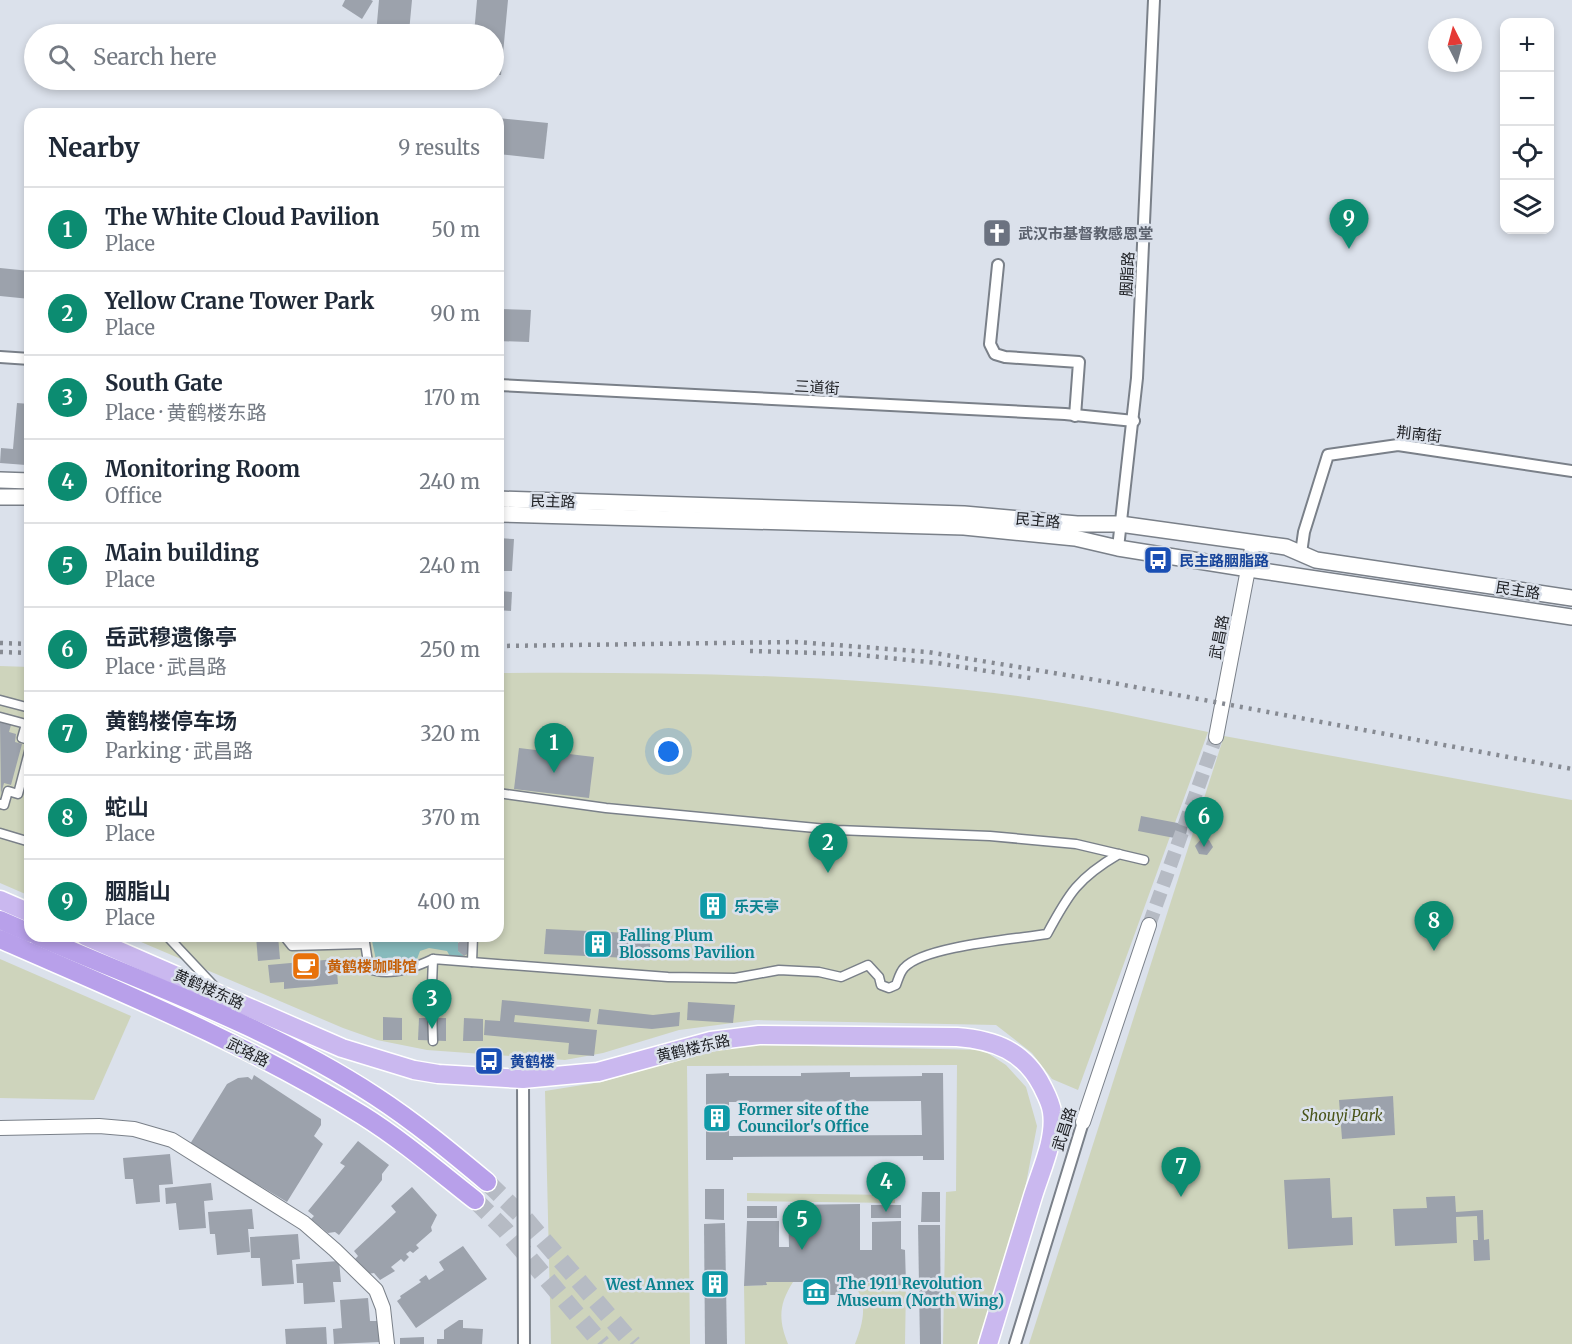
<!DOCTYPE html>
<html lang="en">
<head>
<meta charset="utf-8">
<style>
	:root { --surface:#fff; --page:#f2f2f3; --text:#1f2937; --muted:#747a83; --line:#e0e1e3; --accent:#0c8c71 }
	body { margin:0; font-family:Merriweather,"Noto Sans SC",serif; background:var(--page); color:var(--text) }
	.controls { position:absolute; right:18px; top:18px; display:grid; overflow:hidden; border-radius:12px; box-shadow:0 3px 9px #0003 }
	.controls button { width:54px; height:54px; display:grid; place-items:center; padding:0; border:0; border-bottom:2px solid var(--line); background:var(--surface); color:var(--text); font:30px sans-serif }
	.compass { position:absolute; left:1428px; top:18px; width:54px; height:54px; border-radius:50%; background:var(--surface); box-shadow:0 3px 9px #0003; rotate:354deg }
	.you { position:absolute; left:669px; top:752px; width:21px; height:21px; margin:-15px; border:4px solid #fff; border-radius:50%; background:#1a73e8; box-shadow:0 0 0 9px #1a73e833 }
	.badge { display:grid; place-items:center; width:39px; height:39px; border-radius:50%; background:var(--accent); color:#fff; font-size:20px; font-weight:700 }
	.pin { position:absolute; translate:-50% -50px; filter:drop-shadow(0 2px 3px #0008) }
	.pin::after { content:''; position:absolute; top:32px; width:21px; height:18px; background:inherit; clip-path:polygon(0 0,100% 0,50% 100%) }
	.list { margin:0; padding:0; list-style:none }
	h2 { display:flex; justify-content:space-between; align-items:center; height:78px; margin:0; padding:0 24px; font-size:26px }
	h2 small { font-size:20px; font-weight:400; color:var(--muted) }
	.list li { display:grid; grid-template-columns:39px 1fr auto; gap:18px; align-items:center; box-sizing:border-box; height:84px; padding:0 24px; border-top:2px solid var(--line) }
	.list b { display:block; font-size:22px; white-space:nowrap }
	.list p { margin:0; font-size:20px; white-space:nowrap; color:var(--muted) }
	.list em { font-size:20px; font-style:normal; color:var(--muted) }
	.icon { flex:none; width:33px; height:33px; fill:none; stroke:currentColor; stroke-width:2; stroke-linecap:round; stroke-linejoin:round }
	.map { position:relative; flex:none; width:1572px; height:1344px; overflow:hidden }
	.search { position:absolute; background:var(--surface); box-shadow:0 3px 9px #0003; left:24px; top:24px; width:480px; height:66px; display:flex; align-items:center; gap:15px; box-sizing:border-box; padding:0 21px; border-radius:33px; color:var(--muted); font-size:22px }
	.panel { position:absolute; background:var(--surface); box-shadow:0 3px 9px #0003; left:24px; top:108px; width:480px; height:834px; border-radius:18px }
	.map>svg:first-child { display:block }
</style>
</head>
<body>
<div class="map">
<svg width="1572" height="1344" viewBox="0 0 1572 1344">
	<rect width="100%" height="100%" fill="#dbe1eb"/>
	<!-- green -->
	<g fill="#ced4bc">
		<polygon points="0,666 30,667 30,896 0,883"/>
		<path d="M498 673C664 672 829 674 994 693 1066 701 1137 717 1208 732L1078 1090 1052 1079 1032 1053 996 1025 756 1020 679 1030 603 1053 565 1060 427 1050 377 1040 343 1028 127 936H498Z"/>
		<polygon points="1224,736 1572,800 1572,1344 1029,1344"/>
		<polygon points="0,959 131,1016 94,1100 0,1098"/>
		<polygon points="757,1045 983,1050 1006,1065 1026,1087 1037,1126 1024,1194 979,1344 943,1344 946,1192 956,1191 957,1065 687,1066 690,1344 551,1344 545,1091 601,1082 720,1048"/>
		<polygon points="747,1193 895,1195 895,1203 747,1201"/>
		<path d="M766 1282H793C779 1304 778 1319 788 1344H745L744 1286 766 1285Z"/>
		<path d="M851 1282 906 1285 905 1344H855C864 1321 869 1300 851 1282Z"/>
	</g>
	<!-- water -->
	<path fill="#87babc" d="M371 936H464L458 943V951L464 956 451 958 447 951 429 948 420 951 417 959C399 959 396 972 376 960Z"/>
	<!-- building -->
	<g fill="#9ca2ac" fill-rule="evenodd">
		<polygon points="345,0 371,0 373,1 362,19 342,6"/>
		<polygon points="379,0 412,0 409,32 414,34 376,34"/>
		<polygon points="477,0 508,0 501,75 494,75 494,34 474,34"/>
		<polygon points="498,118 548,123 544,159 498,154"/>
		<polygon points="0,268 30,271 30,299 0,296"/>
		<polygon points="498,309 531,310 529,342 498,341"/>
		<polygon points="17,403 30,404 26,465 0,463 1,448 13,449"/>
		<polygon points="498,538 514,539 512,571 498,571"/>
		<polygon points="498,591 512,592 511,611 498,610"/>
		<polygon points="0,722 11,725 9,732 16,734 15,742 22,744 11,785 4,783 1,794"/>
		<polygon points="519,748 594,757 589,798 514,789"/>
		<polygon points="1141,816 1188,825 1185,840 1138,831"/>
		<polygon points="1201,839 1209,840 1213,847 1207,855 1199,854 1195,846"/>
		<circle cx="713" cy="906" r="8"/>
		<polygon points="546,929 651,934 649,959 544,954"/>
		<polygon points="256,936 278,936 280,959 258,961"/>
		<polygon points="464,939 470,942 472,951 464,956 458,951 458,943"/>
		<polygon points="336,959 338,984 284,989 284,982 270,983 268,965"/>
		<polygon points="502,1000 591,1009 589,1022 515,1015 514,1022 597,1030 594,1056 568,1054 569,1043 484,1035 485,1020 500,1021"/>
		<polygon points="688,1002 735,1005 733,1023 687,1020"/>
		<polygon points="599,1009 653,1015 680,1012 679,1026 652,1029 597,1024"/>
		<polygon points="383,1017 402,1018 402,1040 383,1040"/>
		<polygon points="419,1018 446,1018 446,1041 418,1040"/>
		<polygon points="464,1018 483,1019 483,1041 463,1041"/>
		<path d="M850 1072V1077L922 1076V1073H943L944 1160H923V1156L733 1157V1160H706V1074L729 1073V1076H801V1073ZM921 1101 922 1135 729 1136V1102Z"/>
		<polygon points="254,1075 321,1119 321,1125 314,1136 323,1144 287,1202 190,1144 227,1084 238,1078 248,1077 252,1080"/>
		<polygon points="1393,1096 1395,1135 1342,1139 1339,1100"/>
		<polygon points="358,1141 389,1165 382,1174 382,1180 339,1235 335,1232 328,1233 311,1219 314,1216 308,1211 345,1166 340,1163"/>
		<polygon points="170,1154 173,1184 159,1185 160,1202 136,1204 133,1179 125,1179 123,1158"/>
		<polygon points="1330,1178 1332,1218 1352,1217 1353,1245 1288,1249 1284,1180"/>
		<polygon points="211,1183 213,1200 204,1201 206,1228 179,1230 176,1203 166,1204 165,1188"/>
		<polygon points="412,1187 437,1215 431,1227 432,1231 416,1245 419,1248 413,1253 410,1251 406,1254 409,1257 404,1262 401,1259 391,1267 395,1271 380,1280 374,1273 368,1274 355,1259 358,1256 354,1251 396,1212 391,1206"/>
		<polygon points="705,1189 724,1189 724,1220 705,1219"/>
		<polygon points="922,1192 940,1192 940,1222 921,1222"/>
		<polygon points="1455,1196 1456,1212 1483,1210 1484,1240 1489,1239 1490,1260 1474,1261 1473,1240 1478,1240 1477,1216 1456,1217 1457,1243 1395,1246 1393,1209 1427,1208 1426,1197"/>
		<polygon points="860,1204 860,1250 872,1250 872,1222 901,1221 901,1249 905,1250 906,1285 889,1285 889,1282 840,1282 840,1295 811,1295 811,1282 766,1282 767,1285 744,1286 747,1221 779,1221 779,1247 789,1247 788,1205"/>
		<rect x="871" y="1205" width="30" height="13"/>
		<rect x="747" y="1206" width="30" height="12"/>
		<polygon points="252,1209 254,1229 248,1229 250,1252 217,1255 215,1234 210,1234 208,1212"/>
		<polygon points="725,1223 727,1344 705,1344 704,1224"/>
		<polygon points="918,1225 940,1225 941,1344 920,1344"/>
		<polygon points="298,1234 300,1259 292,1260 294,1284 262,1286 260,1258 251,1258 250,1237"/>
		<polygon points="463,1246 487,1279 416,1328 397,1301 401,1298 400,1296 421,1282 419,1280 426,1275 429,1280 444,1270 439,1262"/>
		<polygon points="339,1261 341,1282 333,1282 335,1302 304,1304 303,1283 297,1283 296,1264"/>
		<polygon points="368,1298 370,1321 378,1321 380,1342 334,1344 333,1329 342,1328 340,1300"/>
		<polygon points="459,1320 463,1320 463,1328 483,1329 482,1344 437,1344 437,1339 444,1339 444,1330"/>
		<polygon points="326,1327 327,1344 286,1344 285,1329"/>
		<polygon points="424,1337 424,1344 400,1344 400,1338"/>
	</g>
	<g fill="none" stroke-linecap="round" stroke-linejoin="round">
		<!-- tertiary-tunnel -->
		<polyline stroke="#b6bbc4" stroke-width="14" stroke-dasharray="14 7" stroke-linecap="butt" points="1149,925 1216,737"/>
		<!-- trunk-tunnel -->
		<g stroke="#b6bbc4" stroke-width="18" stroke-dasharray="18 9" stroke-linecap="butt">
			<polyline points="487,1182 526,1220 633,1344"/>
			<polyline points="475,1200 505,1230 602,1344"/>
		</g>
		<!-- pedestrian casing -->
		<g stroke="#7a8089" stroke-width="11">
			<g id="pedestrian">
				<polyline points="0,700 30,708"/>
				<polyline points="0,717 26,724 22,738 30,740"/>
				<polyline points="498,793 606,808 837,830 990,836 1076,844 1144,860"/>
				<polyline points="0,804 4,805 8,791 18,794 30,748"/>
				<polyline points="0,833 30,842"/>
				<polyline points="167,936 214,986"/>
				<polyline points="284,936 292,946 363,944"/>
				<path d="M364 936 369 969C389 977 414 968 433 959"/>
				<polyline points="472,962 473,936"/>
				<path d="M432 985 433 959 668 977 735 978 779 970 819 972 841 977 868 965 879 977 881 985 889 988 896 985C898 980 900 972 904 968 923 946 1016 939 1047 934 1069 893 1078 878 1119 854"/>
				<polyline points="432,1009 433,1041"/>
			</g>
		</g>
		<!-- minor casing -->
		<g stroke="#7a8089" stroke-width="14">
			<g id="minor">
				<polyline points="998,265 990,344 995,354 1005,357 1079,362 1075,416"/>
				<polyline points="0,357 30,359"/>
				<polyline points="498,385 1065,414 1134,421"/>
				<polyline points="1118,548 1137,378 1154,0"/>
				<polyline points="1301,553 1304,532 1328,455 1398,445 1572,471"/>
				<polyline points="523,1079 524,1344"/>
				<polyline points="1015,1344 1083,1122"/>
			</g>
		</g>
		<!-- tertiary casing -->
		<g stroke="#7a8089" stroke-width="16">
			<g id="tertiary">
				<polyline points="1216,737 1253,543"/>
				<polyline points="1083,1122 1149,925"/>
				<polyline points="0,1128 99,1126 134,1129 172,1140 304,1223 335,1250 376,1290 383,1308 387,1344"/>
			</g>
		</g>
		<!-- secondary casing -->
		<g stroke="#7a8089" stroke-width="18">
			<g id="secondary">
				<polyline points="0,480 30,481"/>
				<polyline points="0,497 30,497"/>
				<polyline points="498,499 964,514 1077,524 1120,524 1286,547 1316,560 1572,598"/>
				<polyline points="498,514 964,527 1075,538 1118,548 1249,569 1572,617"/>
			</g>
		</g>
		<!-- primary casing -->
		<g stroke="#fff" stroke-width="21">
			<g id="primary">
				<polyline points="0,900 30,913"/>
				<path d="M85 936 342 1048 414 1070 438 1074 523 1079 598 1072 711 1041 759 1035 957 1037C995 1040 1024 1051 1042 1086 1046 1094 1051 1103 1052 1112 1056 1139 1041 1170 1033 1196 1018 1245 1003 1295 988 1344"/>
			</g>
		</g>
		<!-- trunk casing -->
		<g stroke="#fff" stroke-width="21">
			<g id="trunk">
				<polyline points="0,920 30,933"/>
				<path d="M37 936C150 985 271 1028 375 1096 415 1122 451 1152 487 1182"/>
				<path d="M0 939C123 993 248 1044 362 1115 402 1140 438 1171 475 1200"/>
			</g>
		</g>
		<!-- pedestrian -->
		<use href="#pedestrian" stroke="#fff" stroke-width="8"/>
		<!-- minor -->
		<use href="#minor" stroke="#fff" stroke-width="10"/>
		<!-- tertiary -->
		<use href="#tertiary" stroke="#fff" stroke-width="14"/>
		<!-- secondary -->
		<use href="#secondary" stroke="#fff" stroke-width="15"/>
		<!-- primary -->
		<use href="#primary" stroke="#cab8ef" stroke-width="18"/>
		<!-- trunk -->
		<use href="#trunk" stroke="#b8a0ea" stroke-width="18"/>
		<!-- rail -->
		<g stroke="#868a92" stroke-width="4.5" stroke-dasharray="3 6" stroke-linecap="butt">
			<polyline points="0,643 30,644"/>
			<polyline points="498,646 796,642 928,652 1108,682 1572,769"/>
			<polyline points="750,651 851,654 937,663 1036,679"/>
			<polyline points="0,652 30,653"/>
		</g>
	</g>
	<!-- icons -->
	<defs>
		<g id="church-square" transform="scale(1.5)"><rect x="-9" y="-9" width="18" height="18" rx="4" fill="#6b7280" stroke="#dbe1eb"/><path d="M-1.2-6h2.4v3.5h3.3v2.4h-3.3V6h-2.4V-.1h-3.3v-2.4h3.3Z" fill="#fff"/></g>
		<g id="bus-square" transform="scale(1.5)"><rect x="-9" y="-9" width="18" height="18" rx="4" fill="#1a4fb4" stroke="#dbe1eb"/><path d="M-5-6H5V4H4V6H2V4H-2V6H-4V4H-5ZM-3.5-4V0h7V-4ZM-3.5 1.2v1.5H-2V1.2ZM2 1.2v1.5H3.5V1.2Z" fill="#fff"/></g>
		<g id="building-square" transform="scale(1.5)"><rect x="-9" y="-9" width="18" height="18" rx="4" fill="#0f9aa8" stroke="#dbe1eb"/><path d="M-4-6H4V6H1V3H-1V6H-4ZM-2.5-4.3h1.7v1.8h-1.7ZM.8-4.3h1.7v1.8H.8ZM-2.5-1h1.7V.8h-1.7ZM.8-1h1.7V.8H.8Z" fill="#fff"/></g>
		<g id="cafe-square" transform="scale(1.5)"><rect x="-9" y="-9" width="18" height="18" rx="4" fill="#e8710a" stroke="#dbe1eb"/><path d="M-5.5-4.5H6V0H3Q3 3.5 0 3.5H-2.5Q-5.5 3.5-5.5 0ZM3-3.2v2h1.7v-2ZM-6 4.5H4V6H-6Z" fill="#fff"/></g>
		<g id="museum-square" transform="scale(1.5)"><rect x="-9" y="-9" width="18" height="18" rx="4" fill="#0f9aa8" stroke="#dbe1eb"/><path d="M0-6L6-3V-2H-6V-3ZM-5-1h2V3h-2ZM-1-1h2V3h-2ZM3-1h2V3H3ZM-6 4H6V6H-6Z" fill="#fff"/></g>
	</defs>
	<g fill-rule="evenodd">
		<use href="#church-square" x="997" y="233"/>
		<use href="#bus-square" x="1158" y="560"/>
		<use href="#building-square" x="713" y="906"/>
		<use href="#building-square" x="598" y="944"/>
		<use href="#cafe-square" x="306" y="966"/>
		<use href="#bus-square" x="489" y="1061"/>
		<use href="#building-square" x="717" y="1118"/>
		<use href="#building-square" x="715" y="1284"/>
		<use href="#museum-square" x="816" y="1292"/>
	</g>
	<g text-anchor="middle" dominant-baseline="central" stroke-width="5" stroke-linejoin="round" paint-order="stroke">
		<!-- worship labels -->
		<g font-size="15" font-weight="bold" fill="#5b616d" stroke="#dbe1eb" text-anchor="start">
			<text x="1018" y="233">武汉市基督教感恩堂</text>
		</g>
		<!-- street labels -->
		<g font-size="15" fill="#202226" stroke="#dbe1eb">
			<text transform="translate(1127 274) rotate(-87)">胭脂路</text>
			<text transform="translate(817 387) rotate(3)">三道街</text>
			<text transform="translate(1419 434) rotate(6)">荆南街</text>
			<text transform="translate(553 501) rotate(2)">民主路</text>
			<text transform="translate(1038 520) rotate(5)">民主路</text>
			<text transform="translate(1518 590) rotate(9)">民主路</text>
			<text transform="translate(1219 637) rotate(-79)">武昌路</text>
			<text transform="translate(209 989) rotate(24)">黄鹤楼东路</text>
			<text transform="translate(693 1048) rotate(-13)">黄鹤楼东路</text>
			<text transform="translate(248 1052) rotate(27)">武珞路</text>
			<text transform="translate(1064 1129) rotate(-72)">武昌路</text>
		</g>
		<!-- transit labels -->
		<g font-size="15" font-weight="bold" fill="#164399" stroke="#dbe1eb" text-anchor="start">
			<text x="1179" y="560">民主路胭脂路</text>
			<text x="510" y="1061">黄鹤楼</text>
		</g>
		<!-- culture labels -->
		<g font-size="15" font-weight="bold" fill="#0d838f" stroke="#dbe1eb" text-anchor="start">
			<text x="734" y="906">乐天亭</text>
			<text x="619" y="935">Falling Plum<tspan x="619" dy="17">Blossoms Pavilion</tspan></text>
			<text x="738" y="1109">Former site of the<tspan x="738" dy="17">Councilor's Office</tspan></text>
			<text x="837" y="1283">The 1911 Revolution<tspan x="837" dy="17">Museum (North Wing)</tspan></text>
			<text x="694" y="1284" text-anchor="end">West Annex</text>
		</g>
		<!-- food labels -->
		<g font-size="15" font-weight="bold" fill="#c56008" stroke="#dbe1eb" text-anchor="start">
			<text x="327" y="966">黄鹤楼咖啡馆</text>
		</g>
		<!-- park labels -->
		<g font-size="15" font-style="italic" fill="#495419" stroke="#dbe1eb">
			<text x="1342" y="1115">Shouyi Park</text>
		</g>
	</g>
</svg>
<div class="controls">
<button>+</button>
<button>−</button>
<button><svg class="icon" aria-label="locate" viewBox="0 0 24 24"><circle cx="12" cy="12" r="6"/><path d="M12 2v4M12 18v4M2 12h4M18 12h4"/></svg></button>
<button><svg class="icon" aria-label="layers" viewBox="0 0 24 24"><path d="M12 4l9 5-9 5-9-5zM3 14l9 5 9-5"/></svg></button>
</div>
<svg class="compass" viewBox="-18 -18 36 36"><path d="M0-13l5 13h-10z" fill="#e53935"/><path d="M0 13l5-13h-10z" fill="#747a83"/></svg>
<div class="you"></div>
<div class="pin badge" style="left:554px;top:773px">1</div>
<div class="pin badge" style="left:828px;top:873px">2</div>
<div class="pin badge" style="left:432px;top:1029px">3</div>
<div class="pin badge" style="left:886px;top:1212px">4</div>
<div class="pin badge" style="left:802px;top:1250px">5</div>
<div class="pin badge" style="left:1204px;top:847px">6</div>
<div class="pin badge" style="left:1181px;top:1197px">7</div>
<div class="pin badge" style="left:1434px;top:951px">8</div>
<div class="pin badge" style="left:1349px;top:249px">9</div>
<div class="search"><svg class="icon" aria-label="search" viewBox="0 0 24 24"><circle cx="10" cy="10" r="6"/><path d="M15 15l6 6"/></svg>Search here</div>
<section class="panel">
<h2>Nearby<small>9 results</small></h2>
<ul class="list">
<li><span class="badge">1</span><div><b>The White Cloud Pavilion</b><p>Place</p></div><em>50 m</em></li>
<li><span class="badge">2</span><div><b>Yellow Crane Tower Park</b><p>Place</p></div><em>90 m</em></li>
<li><span class="badge">3</span><div><b>South Gate</b><p>Place · 黄鹤楼东路</p></div><em>170 m</em></li>
<li><span class="badge">4</span><div><b>Monitoring Room</b><p>Office</p></div><em>240 m</em></li>
<li><span class="badge">5</span><div><b>Main building</b><p>Place</p></div><em>240 m</em></li>
<li><span class="badge">6</span><div><b>岳武穆遗像亭</b><p>Place · 武昌路</p></div><em>250 m</em></li>
<li><span class="badge">7</span><div><b>黄鹤楼停车场</b><p>Parking · 武昌路</p></div><em>320 m</em></li>
<li><span class="badge">8</span><div><b>蛇山</b><p>Place</p></div><em>370 m</em></li>
<li><span class="badge">9</span><div><b>胭脂山</b><p>Place</p></div><em>400 m</em></li>
</ul>
</section>
</div>
</body>
</html>
